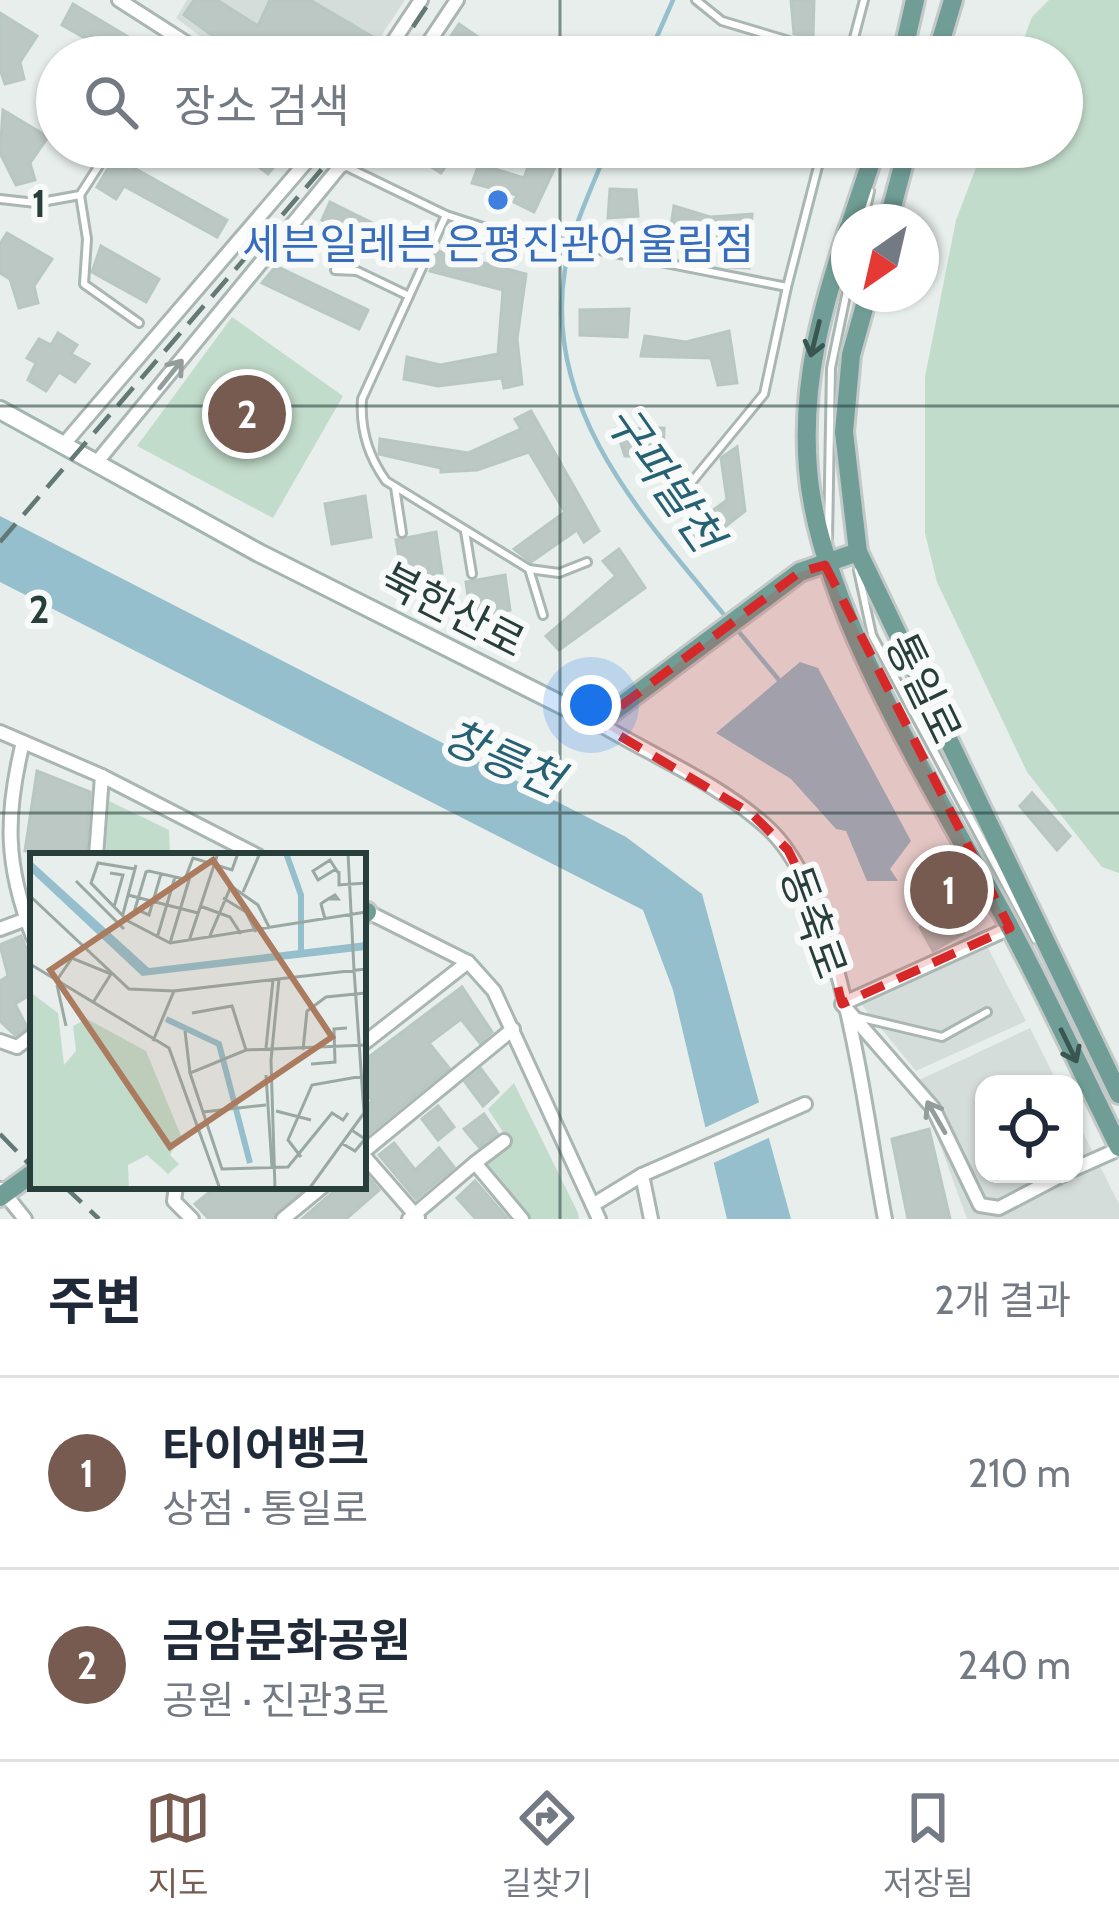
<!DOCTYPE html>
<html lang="ko">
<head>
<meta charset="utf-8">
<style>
	:root { --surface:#fff; --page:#f6f6f7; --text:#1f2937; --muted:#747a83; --line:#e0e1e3; --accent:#775a50 }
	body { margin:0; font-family:Cabin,"Noto Sans KR",sans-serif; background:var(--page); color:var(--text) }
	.controls { position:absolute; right:36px; bottom:36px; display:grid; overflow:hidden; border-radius:24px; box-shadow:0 3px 9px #0004 }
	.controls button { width:108px; height:108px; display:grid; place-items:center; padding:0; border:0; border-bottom:3px solid var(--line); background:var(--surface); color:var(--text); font:60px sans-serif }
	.compass { position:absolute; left:831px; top:204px; width:108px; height:108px; border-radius:50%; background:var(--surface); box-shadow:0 3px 9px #0004; rotate:214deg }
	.you { position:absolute; left:591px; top:705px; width:42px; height:42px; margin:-30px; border:9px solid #fff; border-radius:50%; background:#1a73e8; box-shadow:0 0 0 18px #1a73e833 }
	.badge { display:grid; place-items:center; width:78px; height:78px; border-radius:50%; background:var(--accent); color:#fff; font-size:39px; font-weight:700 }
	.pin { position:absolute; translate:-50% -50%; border:6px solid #fff; box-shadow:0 3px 12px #0006 }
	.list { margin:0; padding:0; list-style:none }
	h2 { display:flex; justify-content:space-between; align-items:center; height:156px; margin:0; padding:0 48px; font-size:51px }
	h2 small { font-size:39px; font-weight:400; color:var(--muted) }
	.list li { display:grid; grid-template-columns:78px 1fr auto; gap:36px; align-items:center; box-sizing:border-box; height:192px; padding:0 48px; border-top:3px solid var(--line) }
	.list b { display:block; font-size:45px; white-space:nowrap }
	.list p { margin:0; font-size:39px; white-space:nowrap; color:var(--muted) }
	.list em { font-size:39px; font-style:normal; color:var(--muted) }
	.icon { flex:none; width:66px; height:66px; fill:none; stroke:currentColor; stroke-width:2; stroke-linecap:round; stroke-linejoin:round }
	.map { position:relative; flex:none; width:1119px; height:1219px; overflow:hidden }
	.search { position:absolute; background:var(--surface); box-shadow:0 3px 9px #0004; left:36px; right:36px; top:36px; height:132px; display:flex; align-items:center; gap:30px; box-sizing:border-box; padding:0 42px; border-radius:66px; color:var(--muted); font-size:45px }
	.sheet { height:540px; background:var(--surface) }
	nav { display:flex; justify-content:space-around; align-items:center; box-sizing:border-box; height:168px; border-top:3px solid var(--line); background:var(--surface); font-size:33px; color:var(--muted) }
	nav a { display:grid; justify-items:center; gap:6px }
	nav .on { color:var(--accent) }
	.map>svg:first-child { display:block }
</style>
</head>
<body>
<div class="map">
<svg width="1119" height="1219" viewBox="0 0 1119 1219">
	<rect width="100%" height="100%" fill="#e7eeeb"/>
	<!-- built -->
	<g fill="#d5ddda">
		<polygon points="187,0 405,0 367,57 228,57 176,18"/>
		<polygon points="988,948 1026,1021 916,1071 861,1004"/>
		<polygon points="1030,1028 1058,1084 984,1084 984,1174 1074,1174 1074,1115 1119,1204 1119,1219 967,1219 917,1081"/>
	</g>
	<!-- green -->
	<g fill="#c2dccb">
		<polygon points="1049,0 1119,0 1119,873 1102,867 1027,772 937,582 925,533 925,377 956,220 984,147 1062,147 1062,57 1017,57 1032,17"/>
		<polygon points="232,317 343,396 273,518 137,446"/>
		<polygon points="109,801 169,830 170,856 105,856"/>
		<polygon points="514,1083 578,1213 579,1219 529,1219 485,1165 510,1143 488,1109"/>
	</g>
	<!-- water -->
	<g fill="#95bfcc">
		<polygon points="0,516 626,837 702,894 791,1219 727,1219 673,990 643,910 0,582"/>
		<polygon points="800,662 818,668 911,841 890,869 898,881 867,881 846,831 836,829 791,779 716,733"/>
	</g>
	<!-- pier -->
	<polygon fill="#e7eeeb" points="766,1099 775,1135 709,1165 702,1129"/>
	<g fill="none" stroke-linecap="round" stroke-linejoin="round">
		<!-- stream -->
		<g stroke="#95bfcc" stroke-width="4.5">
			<polyline points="648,57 673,0"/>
			<path d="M608 147C593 186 572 227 565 269 542 409 643 517 726 617"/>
			<polyline points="734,626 779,680"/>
		</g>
	</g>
	<!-- building -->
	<g fill="#bcc8c4" stroke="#b9c7c2" stroke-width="3">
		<polygon points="194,0 217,0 258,26 270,0 310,0 373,37 361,57 242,57 184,15"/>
		<polygon points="791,0 814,0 813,37 794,34"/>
		<polygon points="73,4 130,38 118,57 62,25"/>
		<polygon points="0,13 37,36 20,62 24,79 5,84 0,69"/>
		<polygon points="459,24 507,57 471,57 447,42"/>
		<polygon points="3,110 48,137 30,163 35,180 16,185 0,153"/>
		<polygon points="233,147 267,147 281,158 268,174"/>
		<polygon points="400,147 437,147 452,157 441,173"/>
		<polygon points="119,150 137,161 134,168 227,220 217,237 124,186 116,199 97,187"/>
		<polygon points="532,156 556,165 534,212 514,202 517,195 472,183 479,164 524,178"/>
		<polygon points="610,189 636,190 638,216 608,218"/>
		<polygon points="330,202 413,243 403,259 322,220"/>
		<polygon points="674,206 710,217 752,214 749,268 729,267 729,237 703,237 671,226"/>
		<polygon points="7,233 52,259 34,286 38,303 19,308 10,279 0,273 0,244"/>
		<polygon points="101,246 159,279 146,302 92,272"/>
		<polygon points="438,251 526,274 517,339 522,384 504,388 502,378 438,386 404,379 407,357 440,365 498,354 503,290 430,271"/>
		<polygon points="276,266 368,310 359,329 262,283"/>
		<polygon points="629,309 627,337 580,335 580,310"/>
		<polygon points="729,331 737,383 718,385 711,358 641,356 645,336 686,342"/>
		<polygon points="58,333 77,345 71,354 89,364 75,382 59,372 46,391 28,380 36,363 27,358 39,339 51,345"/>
		<polygon points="531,411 599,531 584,542 577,530 531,562 514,549 565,512 529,452 477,470 441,472 441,468 379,454 380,439 468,453 521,429 515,419"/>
		<polygon points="664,428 663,456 625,456 616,429"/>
		<polygon points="737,447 745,511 696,549 684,532 727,500 721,458"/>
		<polygon points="365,496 371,537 332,544 325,504"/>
		<polygon points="436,532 442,573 403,580 396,540"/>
		<polygon points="619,549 645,588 559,650 546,636 616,576 603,561"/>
		<polygon points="505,575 510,610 471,617 466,582"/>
		<polygon points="37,771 90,792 86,856 25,851"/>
		<polygon points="1032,793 1070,836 1057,850 1020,806"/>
		<polygon points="954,864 972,901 953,911 964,933 933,951 920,927 941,916 922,882"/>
		<polygon points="21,936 33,965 33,993 15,1004 27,1027 15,1035 0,1021 0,981 8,976 0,945"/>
		<polygon points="462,987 492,1032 480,1043 461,1019 429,1043 449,1068 363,1138 363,1110 372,1101 363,1088 363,1054 369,1057"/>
		<polygon points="481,1069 498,1092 483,1106 465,1082"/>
		<polygon points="438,1106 454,1127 438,1140 422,1119"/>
		<polygon points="484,1114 497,1133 479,1147 464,1129"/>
		<polygon points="929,1129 950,1219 908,1219 892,1139"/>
		<polygon points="394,1143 415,1170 439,1148 454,1167 416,1199 379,1155"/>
		<polygon points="363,1171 379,1190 346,1219 302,1219 340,1186 363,1186"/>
		<polygon points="475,1181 500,1210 508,1219 476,1219 457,1198"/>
		<polygon points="217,1186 307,1186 271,1219 209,1219 195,1204"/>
	</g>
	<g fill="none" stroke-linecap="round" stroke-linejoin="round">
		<!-- service casing -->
		<g stroke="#aab6b2" stroke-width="12">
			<g id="service">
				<polyline points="696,0 722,21 843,57"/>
				<polyline points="167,57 177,39"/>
				<polyline points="849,57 864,0"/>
				<polyline points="199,147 215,157"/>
				<polyline points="343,165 446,215 483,227 787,287 823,147"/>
				<polyline points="80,195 87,239 84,284 139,323"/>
				<polyline points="0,199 36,203 80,195 111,147"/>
				<path d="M446 215 362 399C360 429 368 456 386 481L529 569 559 573 587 562"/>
				<polyline points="863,222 870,191"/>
				<polyline points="335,270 357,271 409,296"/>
				<polyline points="395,487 402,533"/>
				<polyline points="676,501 764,394 787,287"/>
				<polyline points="465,531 472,574"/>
				<polyline points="828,539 831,368 849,281"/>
				<polyline points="529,569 543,615"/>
				<polyline points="858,570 872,635 1035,939"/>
				<polyline points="858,1017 942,1037 987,1012"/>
			</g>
		</g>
		<!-- minor casing -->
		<g stroke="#aab6b2" stroke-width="18">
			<g id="minor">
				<polyline points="119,0 208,57"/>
				<polyline points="383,57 421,0"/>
				<polyline points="419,57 457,0"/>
				<polyline points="316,147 343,165"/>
				<polyline points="64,444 319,147"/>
				<polyline points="96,463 356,147"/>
				<path d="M598 723C653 756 722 785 769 829 843 899 865 1117 885 1219"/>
				<polyline points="0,732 102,776 258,856"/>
				<path d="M23 742C5 816 5 865 33 937"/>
				<polyline points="96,856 102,776"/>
				<polyline points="364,910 468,962 494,991 599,1219"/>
				<polyline points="0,929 32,917"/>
				<polyline points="842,1004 1010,928"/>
				<polyline points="843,1005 933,1108 980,1205 999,1208 1064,1174"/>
				<polyline points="0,1041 17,1047 33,1035"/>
				<polyline points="363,1044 468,962"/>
				<polyline points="363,1152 513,1029"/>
				<polyline points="363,1155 418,1218"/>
				<polyline points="475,1163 504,1141"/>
				<polyline points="1074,1169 1119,1149"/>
				<polyline points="642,1175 651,1219"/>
				<polyline points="176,1186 174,1201 192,1219"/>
				<polyline points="1,1189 25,1219"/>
				<polyline points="596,1203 642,1175 805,1104"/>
				<polyline points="283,1219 323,1186"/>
				<polyline points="409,1219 475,1163 522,1219"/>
			</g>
		</g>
		<!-- secondary casing -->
		<g stroke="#a3b5b0" stroke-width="22">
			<polyline id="secondary" points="0,410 259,553 598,723"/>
		</g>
		<!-- primary casing -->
		<g stroke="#c3c9c8" stroke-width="24">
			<g id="primary">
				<polyline points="902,57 915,0"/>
				<polyline points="936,57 953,0"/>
				<polyline points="851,222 876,147"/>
				<polyline points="888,222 908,147"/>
				<path d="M849 227C822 307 801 383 808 469 819 610 936 792 1005 918 1046 993 1081 1071 1119 1147"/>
				<polyline points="868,294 851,355 844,432 858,552 1119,1094"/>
				<polyline points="598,723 800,572 858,552"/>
				<polyline points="363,915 367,912"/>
				<polyline points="0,1197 33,1173"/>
			</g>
		</g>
		<!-- service -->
		<use href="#service" stroke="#fff" stroke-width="6"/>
		<!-- minor -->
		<use href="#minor" stroke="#fff" stroke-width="12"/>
		<!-- secondary -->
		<use href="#secondary" stroke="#fff" stroke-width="16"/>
		<!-- primary -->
		<use href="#primary" stroke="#709e96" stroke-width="18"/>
		<!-- rail -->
		<g stroke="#627975" stroke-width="4.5" stroke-dasharray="24 12" stroke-linecap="butt">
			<polyline points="393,57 431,0"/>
			<polyline points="0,542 341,147"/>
			<polyline points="0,1134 33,1168"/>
			<polyline points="64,1186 99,1219"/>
		</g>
	</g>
	<!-- one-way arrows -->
	<defs><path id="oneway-shaft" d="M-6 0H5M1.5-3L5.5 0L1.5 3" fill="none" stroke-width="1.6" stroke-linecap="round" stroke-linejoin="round" transform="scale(3)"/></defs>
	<g stroke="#395651">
		<use href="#oneway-shaft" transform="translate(815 339) rotate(104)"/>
		<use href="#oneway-shaft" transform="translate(1069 1046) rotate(64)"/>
	</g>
	<g stroke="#939e9c">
		<use href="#oneway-shaft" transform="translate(171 374) rotate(-51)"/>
		<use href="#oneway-shaft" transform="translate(936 1117) rotate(-120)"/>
	</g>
	<!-- marked area -->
	<path fill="#d62828" fill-opacity="0.2" stroke="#d62828" stroke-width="9" stroke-dasharray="24 15" stroke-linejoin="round" d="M825 565 1010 928 842 1004 821 917 788 850 752 814 598 723 800 572Z"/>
	<!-- grid -->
	<path fill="none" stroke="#273e3a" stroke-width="3" stroke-opacity="0.55" d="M560 0V57M560 147V1219M0 406H1119M0 813H1119"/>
	<!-- markers -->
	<circle fill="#3f7fe0" stroke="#f7faf9" stroke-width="4.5" cx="498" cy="200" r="12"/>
	<g text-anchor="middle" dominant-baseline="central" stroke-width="12" stroke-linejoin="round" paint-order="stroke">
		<!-- shop labels -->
		<g font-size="42" fill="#366cbe" stroke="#f7faf9">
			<text x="498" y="244">세븐일레븐 은평진관어울림점</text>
		</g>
		<!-- street labels -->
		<g font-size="42" fill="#273e3a" stroke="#f7faf9">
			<text transform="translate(453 610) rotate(27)">북한산로</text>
			<text transform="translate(924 688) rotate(64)">통일로</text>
			<text transform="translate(814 922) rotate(70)">동축로</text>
		</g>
		<!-- water labels -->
		<g font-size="45" font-style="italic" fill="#276174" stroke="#f7faf9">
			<text transform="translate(664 478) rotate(55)">구파발천</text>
			<text transform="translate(503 758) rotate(24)">창릉천</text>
		</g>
	</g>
	<!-- overview -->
	<g transform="translate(30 853)">
		<rect width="336" height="336" fill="#e7eeeb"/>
		<path d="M0 139 28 160 34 212 46 198 43 173 57 166 116 198 151 283 140 302 149 311 138 321 117 302 98 312 99 336H0Z" fill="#c2dccb"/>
		<path d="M0 7 119 115 336 89V97L112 123 0 18Z" fill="#95bfcc"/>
		<path fill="none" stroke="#95bfcc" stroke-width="6" d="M256 0 271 42V97M136 166 189 191 220 310"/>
		<path fill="none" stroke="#9aa8a4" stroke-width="3" d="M318 0 324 117M336 3V40M105 16 68 10 61 30 98 68 140 90 336 59M306 16 288 27 283 18 300 7 309 21M309 18V32L336 30M80 20 93 22 84 54M131 21 119 62 105 56 116 19 119 18 159 27 140 90M155 26 163 5 202 17 208 0M46 28 94 76M213 39 230 0M98 42 168 60M0 43 99 136 144 138M193 45 216 59 226 79M170 53 200 64 211 81M93 61 106 12M295 66 291 51 292 50 298 46 305 42 308 46H298M127 85 145 24M179 85 201 33 228 52 240 76M159 88 188 0M0 111 139 195 190 336M27 127 42 105 81 121 64 148M27 132 36 173M162 160 202 153 216 197M155 178 160 220M123 188 144 138 336 116M236 195 243 127M273 197 277 158 296 144 336 140M281 211 305 209 304 176 317 175M236 222 242 314M246 258 281 267M173 259 236 252M318 260 313 267 302 260 258 314 192 316 160 220 216 197 336 192M313 291 325 298 335 286 323 278M271 304 258 287 282 232 333 223M245 336 241 207 249 126M279 336 334 260 324 117"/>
		<path fill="#ab7b5f" fill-opacity="0.15" stroke="#ab7b5f" stroke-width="6" d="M183 7 302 184 140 294 20 117Z"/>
		<rect width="336" height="336" fill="none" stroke="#273e3a" stroke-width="6"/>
	</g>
	<g font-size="39" text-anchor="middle" font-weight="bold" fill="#273e3a" stroke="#f7faf9" stroke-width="12" stroke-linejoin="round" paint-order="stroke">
		<text x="39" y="217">1</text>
		<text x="39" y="623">2</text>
	</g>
</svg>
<div class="controls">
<button><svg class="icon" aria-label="locate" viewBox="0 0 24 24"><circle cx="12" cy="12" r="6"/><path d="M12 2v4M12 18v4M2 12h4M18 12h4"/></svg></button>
</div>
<svg class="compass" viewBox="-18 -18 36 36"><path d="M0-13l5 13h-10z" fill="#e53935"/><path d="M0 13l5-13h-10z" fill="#747a83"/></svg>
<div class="you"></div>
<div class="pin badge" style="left:949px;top:890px">1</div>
<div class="pin badge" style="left:247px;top:414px">2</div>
<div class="search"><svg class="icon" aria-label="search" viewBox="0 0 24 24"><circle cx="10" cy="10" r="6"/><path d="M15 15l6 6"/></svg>장소 검색</div>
</div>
<section class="sheet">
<h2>주변<small>2개 결과</small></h2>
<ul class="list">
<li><span class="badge">1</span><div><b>타이어뱅크</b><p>상점 · 통일로</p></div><em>210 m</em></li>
<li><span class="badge">2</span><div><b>금암문화공원</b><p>공원 · 진관3로</p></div><em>240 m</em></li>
</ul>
</section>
<nav>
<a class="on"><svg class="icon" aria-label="map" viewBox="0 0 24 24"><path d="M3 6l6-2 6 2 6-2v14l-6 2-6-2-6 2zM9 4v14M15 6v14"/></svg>지도</a>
<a><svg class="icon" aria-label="directions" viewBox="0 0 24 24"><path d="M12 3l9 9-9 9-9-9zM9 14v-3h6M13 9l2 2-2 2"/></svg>길찾기</a>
<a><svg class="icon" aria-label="saved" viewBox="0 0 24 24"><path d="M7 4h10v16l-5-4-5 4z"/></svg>저장됨</a>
</nav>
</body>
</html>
